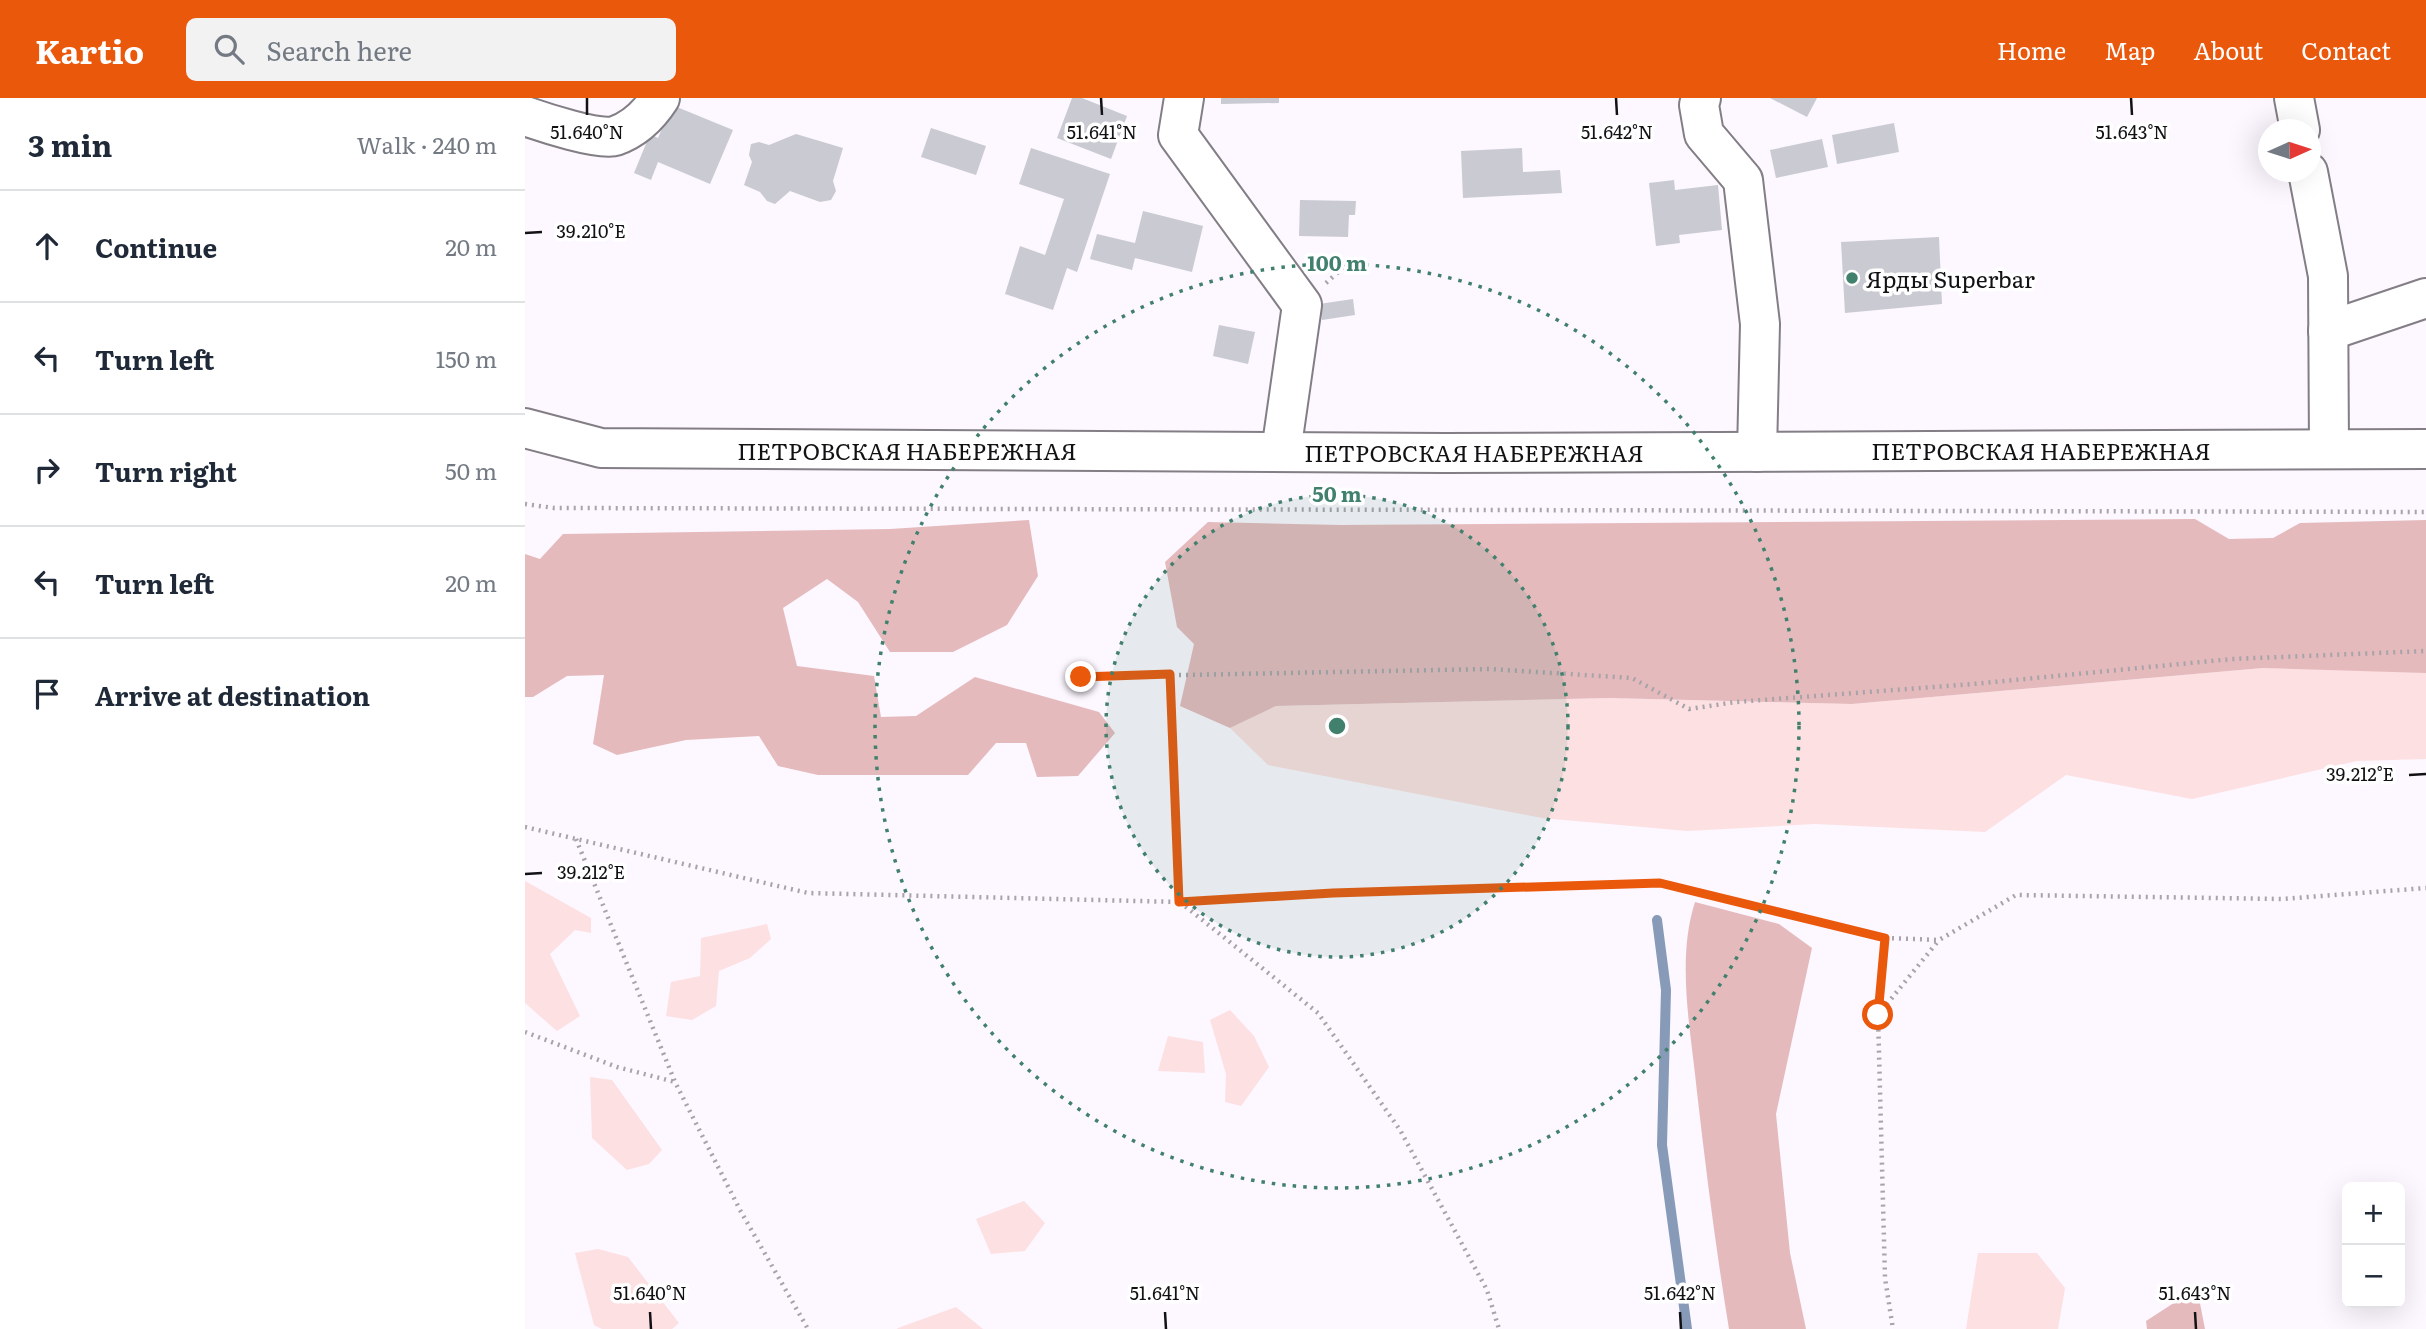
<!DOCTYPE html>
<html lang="en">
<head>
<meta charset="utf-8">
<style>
	:root { --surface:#fff; --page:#f2f2f3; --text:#1f2937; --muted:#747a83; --line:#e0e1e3; --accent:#ea580c }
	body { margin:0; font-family:Literata,serif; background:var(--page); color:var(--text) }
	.controls { position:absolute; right:21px; bottom:21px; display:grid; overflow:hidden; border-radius:10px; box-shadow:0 7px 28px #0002 }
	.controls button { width:63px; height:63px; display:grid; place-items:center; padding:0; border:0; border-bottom:2px solid var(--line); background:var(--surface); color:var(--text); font:35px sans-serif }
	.compass { position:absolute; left:1733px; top:21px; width:63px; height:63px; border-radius:50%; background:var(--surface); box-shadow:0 7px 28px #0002; rotate:87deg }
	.stop { position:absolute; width:21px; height:21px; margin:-16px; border:5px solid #ea580c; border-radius:50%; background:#fff }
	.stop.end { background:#ea580c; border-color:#fff; box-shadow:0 2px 7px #0008 }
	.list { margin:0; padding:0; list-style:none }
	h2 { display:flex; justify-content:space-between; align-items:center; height:91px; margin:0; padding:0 28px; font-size:30px }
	h2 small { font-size:23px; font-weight:400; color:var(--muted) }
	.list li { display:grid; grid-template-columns:46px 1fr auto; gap:21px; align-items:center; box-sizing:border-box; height:112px; padding:0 28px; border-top:2px solid var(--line) }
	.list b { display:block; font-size:26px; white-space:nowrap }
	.list em { font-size:23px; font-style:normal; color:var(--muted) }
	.icon { flex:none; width:38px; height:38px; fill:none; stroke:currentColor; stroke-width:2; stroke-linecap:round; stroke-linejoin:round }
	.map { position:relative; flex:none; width:1901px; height:1231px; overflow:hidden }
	header { display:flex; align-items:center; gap:42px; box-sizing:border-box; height:98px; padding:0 35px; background:var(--accent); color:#fff }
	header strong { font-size:33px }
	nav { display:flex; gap:38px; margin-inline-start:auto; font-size:24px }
	.search { width:490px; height:63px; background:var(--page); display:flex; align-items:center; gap:18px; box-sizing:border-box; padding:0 24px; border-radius:10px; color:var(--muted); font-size:26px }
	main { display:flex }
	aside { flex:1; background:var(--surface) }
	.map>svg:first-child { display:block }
</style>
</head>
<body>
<header>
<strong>Kartio</strong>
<div class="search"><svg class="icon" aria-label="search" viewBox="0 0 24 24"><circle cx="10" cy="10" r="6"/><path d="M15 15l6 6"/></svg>Search here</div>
<nav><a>Home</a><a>Map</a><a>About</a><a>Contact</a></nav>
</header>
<main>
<aside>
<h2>3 min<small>Walk · 240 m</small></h2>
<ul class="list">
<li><svg class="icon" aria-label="ahead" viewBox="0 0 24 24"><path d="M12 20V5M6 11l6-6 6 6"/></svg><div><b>Continue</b></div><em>20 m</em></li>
<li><svg class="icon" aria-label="left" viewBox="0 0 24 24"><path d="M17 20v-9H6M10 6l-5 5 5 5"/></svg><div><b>Turn left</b></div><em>150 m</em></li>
<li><svg class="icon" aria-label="right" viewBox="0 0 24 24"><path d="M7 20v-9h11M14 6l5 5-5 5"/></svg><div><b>Turn right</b></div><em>50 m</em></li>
<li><svg class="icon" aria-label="left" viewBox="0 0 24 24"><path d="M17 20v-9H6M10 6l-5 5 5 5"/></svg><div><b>Turn left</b></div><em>20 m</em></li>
<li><svg class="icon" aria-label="arrive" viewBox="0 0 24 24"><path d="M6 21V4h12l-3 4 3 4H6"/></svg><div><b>Arrive at destination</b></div></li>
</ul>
</aside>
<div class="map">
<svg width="1901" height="1231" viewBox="0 0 1901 1231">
	<rect width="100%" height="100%" fill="#fdf7ff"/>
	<!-- green -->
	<g fill="#fde0e2">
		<polygon points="1738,570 1901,574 1901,661 1832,663 1667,701 1541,677 1460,734 1290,726 1162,733 1017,720 743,667 705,630 751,608 1084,600 1327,606"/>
		<polygon points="0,783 66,820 66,835 50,832 25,856 55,918 32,933 0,905"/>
		<polygon points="242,826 246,841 225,860 194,873 191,908 167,922 141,918 146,884 175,878 176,840"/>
		<polygon points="705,912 729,938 744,969 716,1008 700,1004 701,976 685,922"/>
		<polygon points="643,938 678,944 680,975 633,973"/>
		<polygon points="65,979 87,982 137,1052 124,1066 102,1072 67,1040"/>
		<polygon points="499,1103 520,1125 500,1153 466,1156 451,1121"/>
		<polygon points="73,1151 103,1159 154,1225 147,1231 77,1231 69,1227 50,1155"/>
		<polygon points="1453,1155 1512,1155 1540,1190 1533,1231 1441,1231"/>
		<polygon points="431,1209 458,1231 372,1231 373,1230"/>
	</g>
	<!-- forest -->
	<g fill="#e5babd">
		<polygon points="1670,421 1704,441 1748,440 1775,425 1901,422 1901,575 1738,570 1327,606 1084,600 751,608 705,630 655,608 669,546 652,529 640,464 683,424 815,427"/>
		<polygon points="504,422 513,478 482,527 428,554 365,554 333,504 302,481 258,510 272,568 349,578 356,619 391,618 450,579 574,614 590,635 553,678 512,679 501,645 471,645 443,677 293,677 253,668 234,638 161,642 92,657 68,646 79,577 42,578 8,599 0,599 0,456 15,461 38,436 365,431"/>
		<path d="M1170 804 1254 826 1287 850 1251 1016 1265 1155 1281 1231H1204C1191 1152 1181 1073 1172 994 1166 933 1151 863 1170 804Z"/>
		<polygon points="1672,1190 1680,1231 1622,1231 1621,1223"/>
	</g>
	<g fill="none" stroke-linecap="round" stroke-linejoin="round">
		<!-- stream -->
		<polyline stroke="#879bb9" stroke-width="10" points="1132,822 1141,892 1137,1047 1162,1231"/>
	</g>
	<!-- building -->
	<g fill="#cacad3">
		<polygon points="547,0 557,0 602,18 586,61 532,40"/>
		<polygon points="696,0 754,0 754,5 696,6"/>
		<polygon points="1245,0 1292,0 1282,19"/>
		<polygon points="147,7 208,32 185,86 133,64 126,82 109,75 125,36 133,40"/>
		<polygon points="1369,25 1374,54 1312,66 1307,37"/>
		<polygon points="406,30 461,48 451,77 396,59"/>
		<polygon points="271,36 318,50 308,83 311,93 306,102 295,104 265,93 250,106 242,103 235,94 219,87 227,64 224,57 226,46 234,44 244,47"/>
		<polygon points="1297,41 1303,69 1251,80 1245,52"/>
		<polygon points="506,50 585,76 552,174 542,170 528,212 480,196 495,148 520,157 539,101 494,86"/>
		<polygon points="997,50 998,74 1035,72 1037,95 938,100 936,53"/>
		<polygon points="1149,82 1150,92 1193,87 1197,132 1154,137 1155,145 1131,148 1124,85"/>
		<polygon points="775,102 831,103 830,117 824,117 823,139 774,138"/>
		<polygon points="618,113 678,128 667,174 610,160 607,172 565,161 572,136 610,145"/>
		<polygon points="1414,139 1417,206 1320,215 1316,144"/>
		<polygon points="828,201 830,217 797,222 794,206"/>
		<polygon points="694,227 730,234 723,266 688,258"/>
	</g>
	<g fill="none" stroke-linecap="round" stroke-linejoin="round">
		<!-- minor casing -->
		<g stroke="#837e85" stroke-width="42">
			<g id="minor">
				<polyline points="659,0 653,37 777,207 756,354"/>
				<polyline points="1176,0 1174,7 1179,36 1218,82 1235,226 1232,354"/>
				<polyline points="1769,0 1775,32"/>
				<path d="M0 18C17 24 75 43 90 38 110 31 124 17 135 0"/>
				<polyline points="1783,74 1803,178 1804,351"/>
				<polyline points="1803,233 1901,200"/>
			</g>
		</g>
		<!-- major casing -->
		<g stroke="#837e85" stroke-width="42">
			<polyline id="major" points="0,330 76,350 920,355 1901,351"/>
		</g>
		<!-- path -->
		<g stroke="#a7a3a9" stroke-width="4.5" stroke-dasharray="2 5" stroke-linecap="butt">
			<polyline points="801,185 830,159"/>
			<polyline points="0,406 29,410 1901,414"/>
			<polyline points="556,579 965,571 1107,580 1164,611 1211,604 1448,586 1707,561 1901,553"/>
			<polyline points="0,729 283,795 654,804 645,576"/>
			<polyline points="51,741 150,984 215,1112 283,1231"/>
			<polyline points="654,804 808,795 1135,785 1360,840 1353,917 1360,1180 1368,1231"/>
			<polyline points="655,804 793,915 875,1032 962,1192 974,1231"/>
			<polyline points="1360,840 1414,842 1491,797 1757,801 1901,790"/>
			<polyline points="1353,917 1414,842"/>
			<polyline points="0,934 92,969 150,984"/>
		</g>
		<!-- minor -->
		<use href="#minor" stroke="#fff" stroke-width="38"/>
		<!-- major -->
		<use href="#major" stroke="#fff" stroke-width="38"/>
	</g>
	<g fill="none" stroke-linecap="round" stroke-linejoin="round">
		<!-- route -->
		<polyline stroke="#ea580c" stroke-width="9" points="556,579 645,576 654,804 808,795 1135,785 1360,840 1353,917"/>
	</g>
	<!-- ticks -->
	<path fill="none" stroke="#121113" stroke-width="2.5" d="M62 0V17M576 0 577 17M1091 0 1092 17M1606 0 1607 17M0 135 17 134M1884 677 1901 676M0 776 17 775M125 1214 126 1231M640 1214 641 1231M1155 1214 1156 1231M1670 1214 1671 1231"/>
	<!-- distance rings -->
	<circle cx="812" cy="628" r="231" fill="#41806d" fill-opacity=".12"/>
	<g fill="none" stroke="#41806d" stroke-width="3.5" stroke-dasharray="3.5 7">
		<circle cx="812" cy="628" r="231"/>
		<circle cx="812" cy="628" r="462"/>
	</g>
	<!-- markers -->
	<circle fill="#41806d" stroke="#fff" stroke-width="2.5" cx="1327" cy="180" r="7"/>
	<g text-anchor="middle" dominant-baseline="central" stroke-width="7" stroke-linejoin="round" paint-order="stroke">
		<!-- poi labels -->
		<g font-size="23" fill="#121113" stroke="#fff" text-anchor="start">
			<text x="1341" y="180">Ярды Superbar</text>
		</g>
		<!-- street labels -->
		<g font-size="23" fill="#121113" stroke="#fff">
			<text x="382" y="352">ПЕТРОВСКАЯ НАБЕРЕЖНАЯ</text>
			<text x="1516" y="352">ПЕТРОВСКАЯ НАБЕРЕЖНАЯ</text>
			<text x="949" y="354">ПЕТРОВСКАЯ НАБЕРЕЖНАЯ</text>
		</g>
	</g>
	<g font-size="18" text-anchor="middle" fill="#121113" stroke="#fff" stroke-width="7" stroke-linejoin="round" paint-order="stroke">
		<text x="62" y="41">51.640°N</text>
		<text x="577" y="41">51.641°N</text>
		<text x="1092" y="41">51.642°N</text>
		<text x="1607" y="41">51.643°N</text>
		<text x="66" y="140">39.210°E</text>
		<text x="1835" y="683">39.212°E</text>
		<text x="66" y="781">39.212°E</text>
		<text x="125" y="1202">51.640°N</text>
		<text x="640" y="1202">51.641°N</text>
		<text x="1155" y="1202">51.642°N</text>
		<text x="1670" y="1202">51.643°N</text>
	</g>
	<circle cx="812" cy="628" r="10" fill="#41806d" stroke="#fff" stroke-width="3.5"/>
	<g font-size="21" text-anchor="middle" font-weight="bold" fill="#41806d" stroke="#fff" stroke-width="7" stroke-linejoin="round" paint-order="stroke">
		<text x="812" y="173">100 m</text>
		<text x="812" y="404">50 m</text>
	</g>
</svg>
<div class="controls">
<button>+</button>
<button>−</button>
</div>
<svg class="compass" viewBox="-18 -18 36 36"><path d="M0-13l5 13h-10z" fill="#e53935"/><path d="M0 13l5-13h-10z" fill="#747a83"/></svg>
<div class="stop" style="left:1353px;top:917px"></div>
<div class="stop end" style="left:556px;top:579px"></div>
</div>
</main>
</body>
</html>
